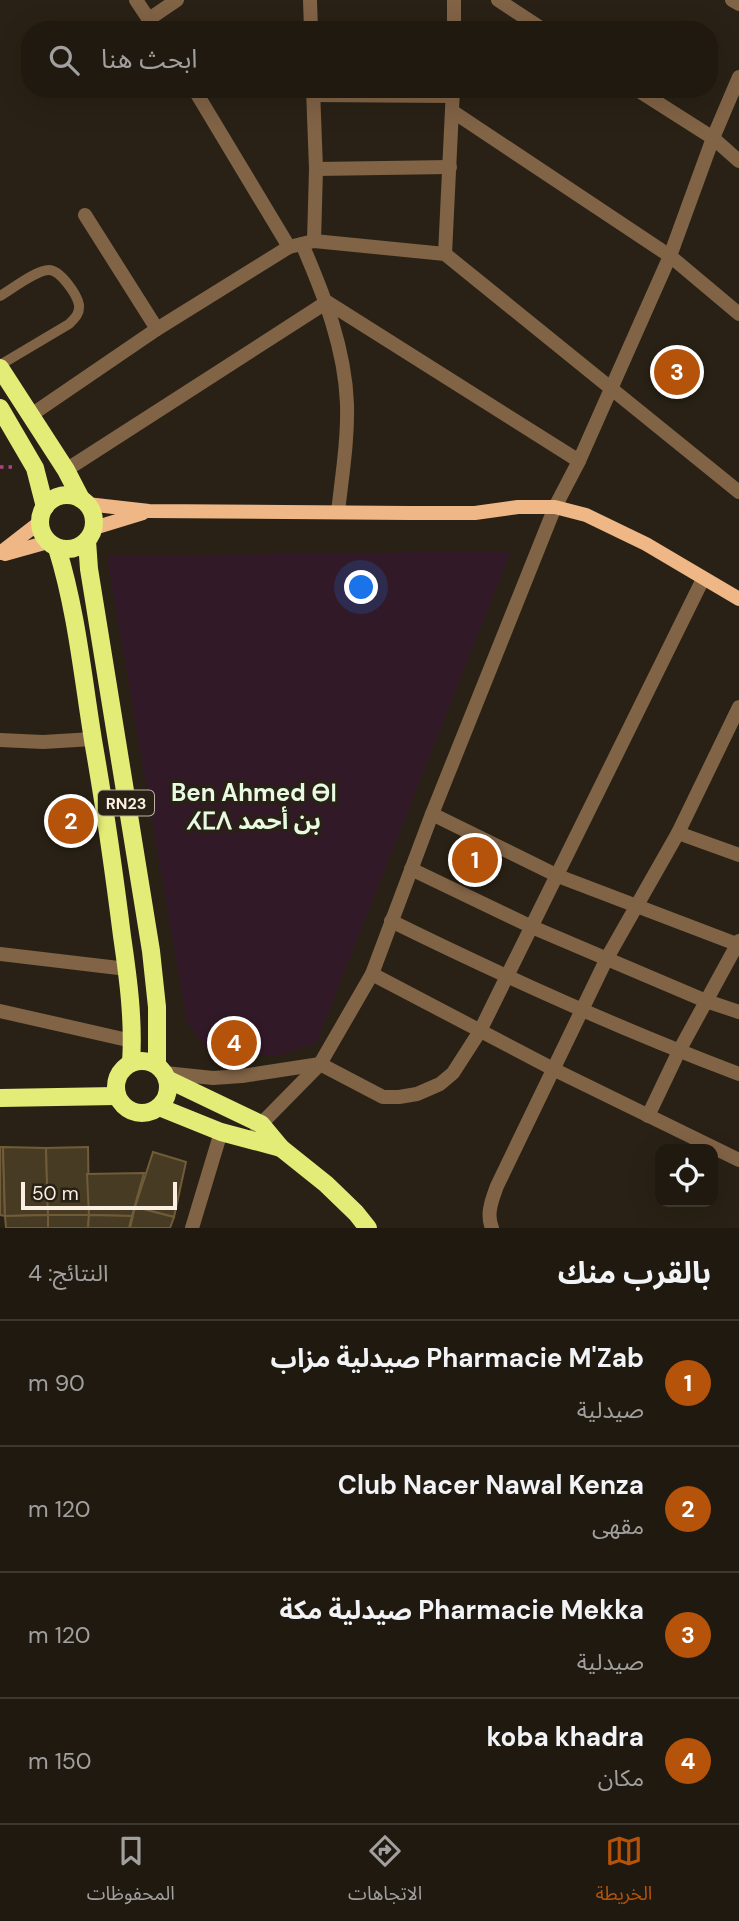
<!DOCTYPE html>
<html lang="ar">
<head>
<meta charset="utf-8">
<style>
	:root { --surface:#1f1910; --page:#272219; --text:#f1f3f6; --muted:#a1a09f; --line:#3c3830; --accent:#b45309 }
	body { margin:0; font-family:"DM Sans","Noto Sans Arabic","Noto Sans Tifinagh",sans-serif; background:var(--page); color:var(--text); direction:rtl }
	.controls { position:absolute; right:21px; bottom:21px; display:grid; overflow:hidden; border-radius:14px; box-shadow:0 7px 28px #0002 }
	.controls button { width:63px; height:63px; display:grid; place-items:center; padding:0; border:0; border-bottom:2px solid var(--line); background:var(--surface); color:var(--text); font:35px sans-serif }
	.scale { position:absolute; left:21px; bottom:18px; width:156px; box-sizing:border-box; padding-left:7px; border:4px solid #fbf0e1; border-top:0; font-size:19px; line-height:24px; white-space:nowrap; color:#fbf0e1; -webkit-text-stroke:5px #292115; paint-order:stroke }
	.you { position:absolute; left:362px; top:588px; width:24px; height:24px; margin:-18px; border:5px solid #fff; border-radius:50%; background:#1a73e8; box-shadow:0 0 0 10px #1a73e833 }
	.badge { display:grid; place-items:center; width:46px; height:46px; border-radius:50%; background:var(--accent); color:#fff; font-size:23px; font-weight:700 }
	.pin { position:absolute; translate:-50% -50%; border:4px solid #fff; box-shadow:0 2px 7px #0006 }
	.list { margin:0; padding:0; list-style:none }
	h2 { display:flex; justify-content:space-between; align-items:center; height:91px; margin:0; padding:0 28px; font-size:30px }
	h2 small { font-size:23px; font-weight:400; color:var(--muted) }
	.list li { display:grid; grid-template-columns:46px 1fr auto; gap:21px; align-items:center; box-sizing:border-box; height:126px; padding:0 28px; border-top:2px solid var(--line) }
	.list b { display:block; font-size:26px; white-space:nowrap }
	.list p { margin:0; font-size:23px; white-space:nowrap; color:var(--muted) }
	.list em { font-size:23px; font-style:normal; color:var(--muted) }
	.icon { flex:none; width:38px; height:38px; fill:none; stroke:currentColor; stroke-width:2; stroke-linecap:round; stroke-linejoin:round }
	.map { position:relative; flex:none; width:739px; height:1228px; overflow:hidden; direction:ltr }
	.search { position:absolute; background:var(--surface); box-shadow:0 7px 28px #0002; left:21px; right:21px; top:21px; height:77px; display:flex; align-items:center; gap:18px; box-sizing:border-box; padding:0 24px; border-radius:28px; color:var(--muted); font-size:26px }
	.sheet { height:595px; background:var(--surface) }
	nav { display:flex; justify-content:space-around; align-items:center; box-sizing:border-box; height:98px; border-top:2px solid var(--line); background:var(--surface); font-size:19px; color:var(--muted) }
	nav a { display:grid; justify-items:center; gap:4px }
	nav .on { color:var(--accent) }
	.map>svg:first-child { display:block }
</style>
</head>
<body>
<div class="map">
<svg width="739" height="1228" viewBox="0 0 739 1228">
	<rect width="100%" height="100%" fill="#292115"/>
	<!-- green -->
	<polygon fill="#321928" points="511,551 316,1043 281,1055 244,1055 207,1049 187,1023 107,556"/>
	<!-- building -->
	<g fill="#473b23" stroke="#705c39" stroke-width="2">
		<polygon points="0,1147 3,1147 5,1216 0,1215"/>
		<polygon points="3,1147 46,1148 48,1215 5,1216"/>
		<polygon points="88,1147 89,1215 48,1215 46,1148"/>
		<polygon points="153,1152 186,1162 174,1217 135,1207"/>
		<polygon points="144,1173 132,1216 89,1215 87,1174"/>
		<polygon points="135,1207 174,1217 170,1228 130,1228"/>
		<polygon points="48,1215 89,1215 88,1228 48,1228"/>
		<polygon points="48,1215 48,1228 6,1228 5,1216"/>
		<polygon points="89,1215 132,1216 129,1228 88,1228"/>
	</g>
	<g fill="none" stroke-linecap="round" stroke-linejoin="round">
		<!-- path -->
		<polyline stroke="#ad4384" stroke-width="3.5" stroke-dasharray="3.5 5" stroke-linecap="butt" points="0,467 12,467"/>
		<!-- lane -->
		<path stroke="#816346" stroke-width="10" d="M0 296C12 289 36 270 49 270 60 270 77 294 79 305 80 314 74 319 69 324L0 365"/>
		<!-- street -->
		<g stroke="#816346" stroke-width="14">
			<polyline points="136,0 156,30"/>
			<polyline points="310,0 311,30"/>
			<polyline points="498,0 544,30"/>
			<polyline points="732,0 739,4"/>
			<polyline points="149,19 177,0"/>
			<polyline points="454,30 454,0"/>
			<polyline points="194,89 289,247"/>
			<polyline points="313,89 316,169 314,241"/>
			<polyline points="636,89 713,138 739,161"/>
			<polyline points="313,95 452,96"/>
			<polyline points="452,111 670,256 739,314"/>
			<polyline points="316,169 450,167"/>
			<polyline points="85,215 157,329"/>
			<path d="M302 244C324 295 345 348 347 404 348 440 342 476 338 512"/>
			<polyline points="445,254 453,89"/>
			<polyline points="31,415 157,329 289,247 314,241 445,254 739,492"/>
			<polyline points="66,470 327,302 579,461"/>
			<polyline points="0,740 43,742 93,739"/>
			<polyline points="432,814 558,876 739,945"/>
			<polyline points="678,833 739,855"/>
			<polyline points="411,869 532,927 706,1001 739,1012"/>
			<path d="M391 921C505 977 620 1029 739 1074"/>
			<polyline points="0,954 127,969"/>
			<polyline points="372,974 555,1070 739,1160"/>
			<polyline points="0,1011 132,1041"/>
			<polyline points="165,1073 213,1078 242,1076 320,1064 383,1097 399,1097 417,1094 440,1084 453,1073 480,1031 703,579"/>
			<polyline points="648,1116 679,1051 739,941"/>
			<polyline points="257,1132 261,1124 320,1064 372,974 432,814 555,507 579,461 670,256 713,138 739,77"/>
			<polyline points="192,1228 221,1132"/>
			<path d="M492 1228C486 1214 492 1200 497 1186L607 958 678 833 739 707"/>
		</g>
		<!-- secondary -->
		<g stroke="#eeb785" stroke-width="14">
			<polyline points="87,504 149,511 409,513 475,513 518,507 555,507 586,515 646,544 739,599"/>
			<polyline points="94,528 143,513"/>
			<polyline points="0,553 40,522"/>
			<polyline points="5,554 48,542"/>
		</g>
		<!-- primary -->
		<g stroke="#e3ec77" stroke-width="18">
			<polyline points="0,368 66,470 81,499"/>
			<polyline points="0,408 35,468 45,507"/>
			<circle cx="67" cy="522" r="27"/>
			<polyline points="87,541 89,569 151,951 157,1007 157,1065"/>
			<path d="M57 548C77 612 83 680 94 746 105 809 114 872 122 936 128 977 134 1021 131 1063"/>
			<circle cx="142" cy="1087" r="26"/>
			<polyline points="167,1079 261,1124 281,1148 326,1184 356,1213 368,1228"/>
			<polyline points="0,1098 116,1096"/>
			<polyline points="159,1107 221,1132 281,1148"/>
		</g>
	</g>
	<g text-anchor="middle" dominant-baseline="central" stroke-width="7" stroke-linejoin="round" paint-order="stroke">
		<!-- shield labels -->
		<rect fill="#292115" stroke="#bcb2a4" stroke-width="2" x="98" y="790.5" width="56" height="25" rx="5"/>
		<g font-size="16" font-weight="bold" fill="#fbf0e1">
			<text x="126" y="803">RN23</text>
		</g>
		<!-- district labels -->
		<g font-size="24" font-weight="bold" fill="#e7fbe3" stroke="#292115">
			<text x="254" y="792">Ben Ahmed ⴱⵏ<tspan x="254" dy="28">ⵃⵎⴷ بن أحمد</tspan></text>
		</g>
	</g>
</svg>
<div class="controls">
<button><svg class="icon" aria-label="locate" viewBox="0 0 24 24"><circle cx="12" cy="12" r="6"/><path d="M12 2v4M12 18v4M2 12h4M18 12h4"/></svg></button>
</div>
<div class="scale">50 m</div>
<div class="you"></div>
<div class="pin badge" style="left:475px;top:860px">1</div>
<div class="pin badge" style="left:71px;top:821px">2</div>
<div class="pin badge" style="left:677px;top:372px">3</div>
<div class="pin badge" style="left:234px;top:1043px">4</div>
<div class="search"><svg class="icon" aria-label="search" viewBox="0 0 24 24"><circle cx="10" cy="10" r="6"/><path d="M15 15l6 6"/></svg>ابحث هنا</div>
</div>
<section class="sheet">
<h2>بالقرب منك<small>النتائج: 4</small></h2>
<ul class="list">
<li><span class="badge">1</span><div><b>Pharmacie M'Zab صيدلية مزاب</b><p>صيدلية</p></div><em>90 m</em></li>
<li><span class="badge">2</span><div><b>Club Nacer Nawal Kenza</b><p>مقهى</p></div><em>120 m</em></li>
<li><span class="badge">3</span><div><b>Pharmacie Mekka صيدلية مكة</b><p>صيدلية</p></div><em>120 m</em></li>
<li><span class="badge">4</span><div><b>koba khadra</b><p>مكان</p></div><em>150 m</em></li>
</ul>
</section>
<nav>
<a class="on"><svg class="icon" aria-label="map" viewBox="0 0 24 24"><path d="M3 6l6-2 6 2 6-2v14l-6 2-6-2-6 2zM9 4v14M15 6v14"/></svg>الخريطة</a>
<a><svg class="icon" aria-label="directions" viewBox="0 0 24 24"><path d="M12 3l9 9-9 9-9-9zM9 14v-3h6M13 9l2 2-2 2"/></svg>الاتجاهات</a>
<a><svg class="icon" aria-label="saved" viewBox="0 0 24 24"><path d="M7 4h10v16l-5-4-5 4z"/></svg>المحفوظات</a>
</nav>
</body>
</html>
